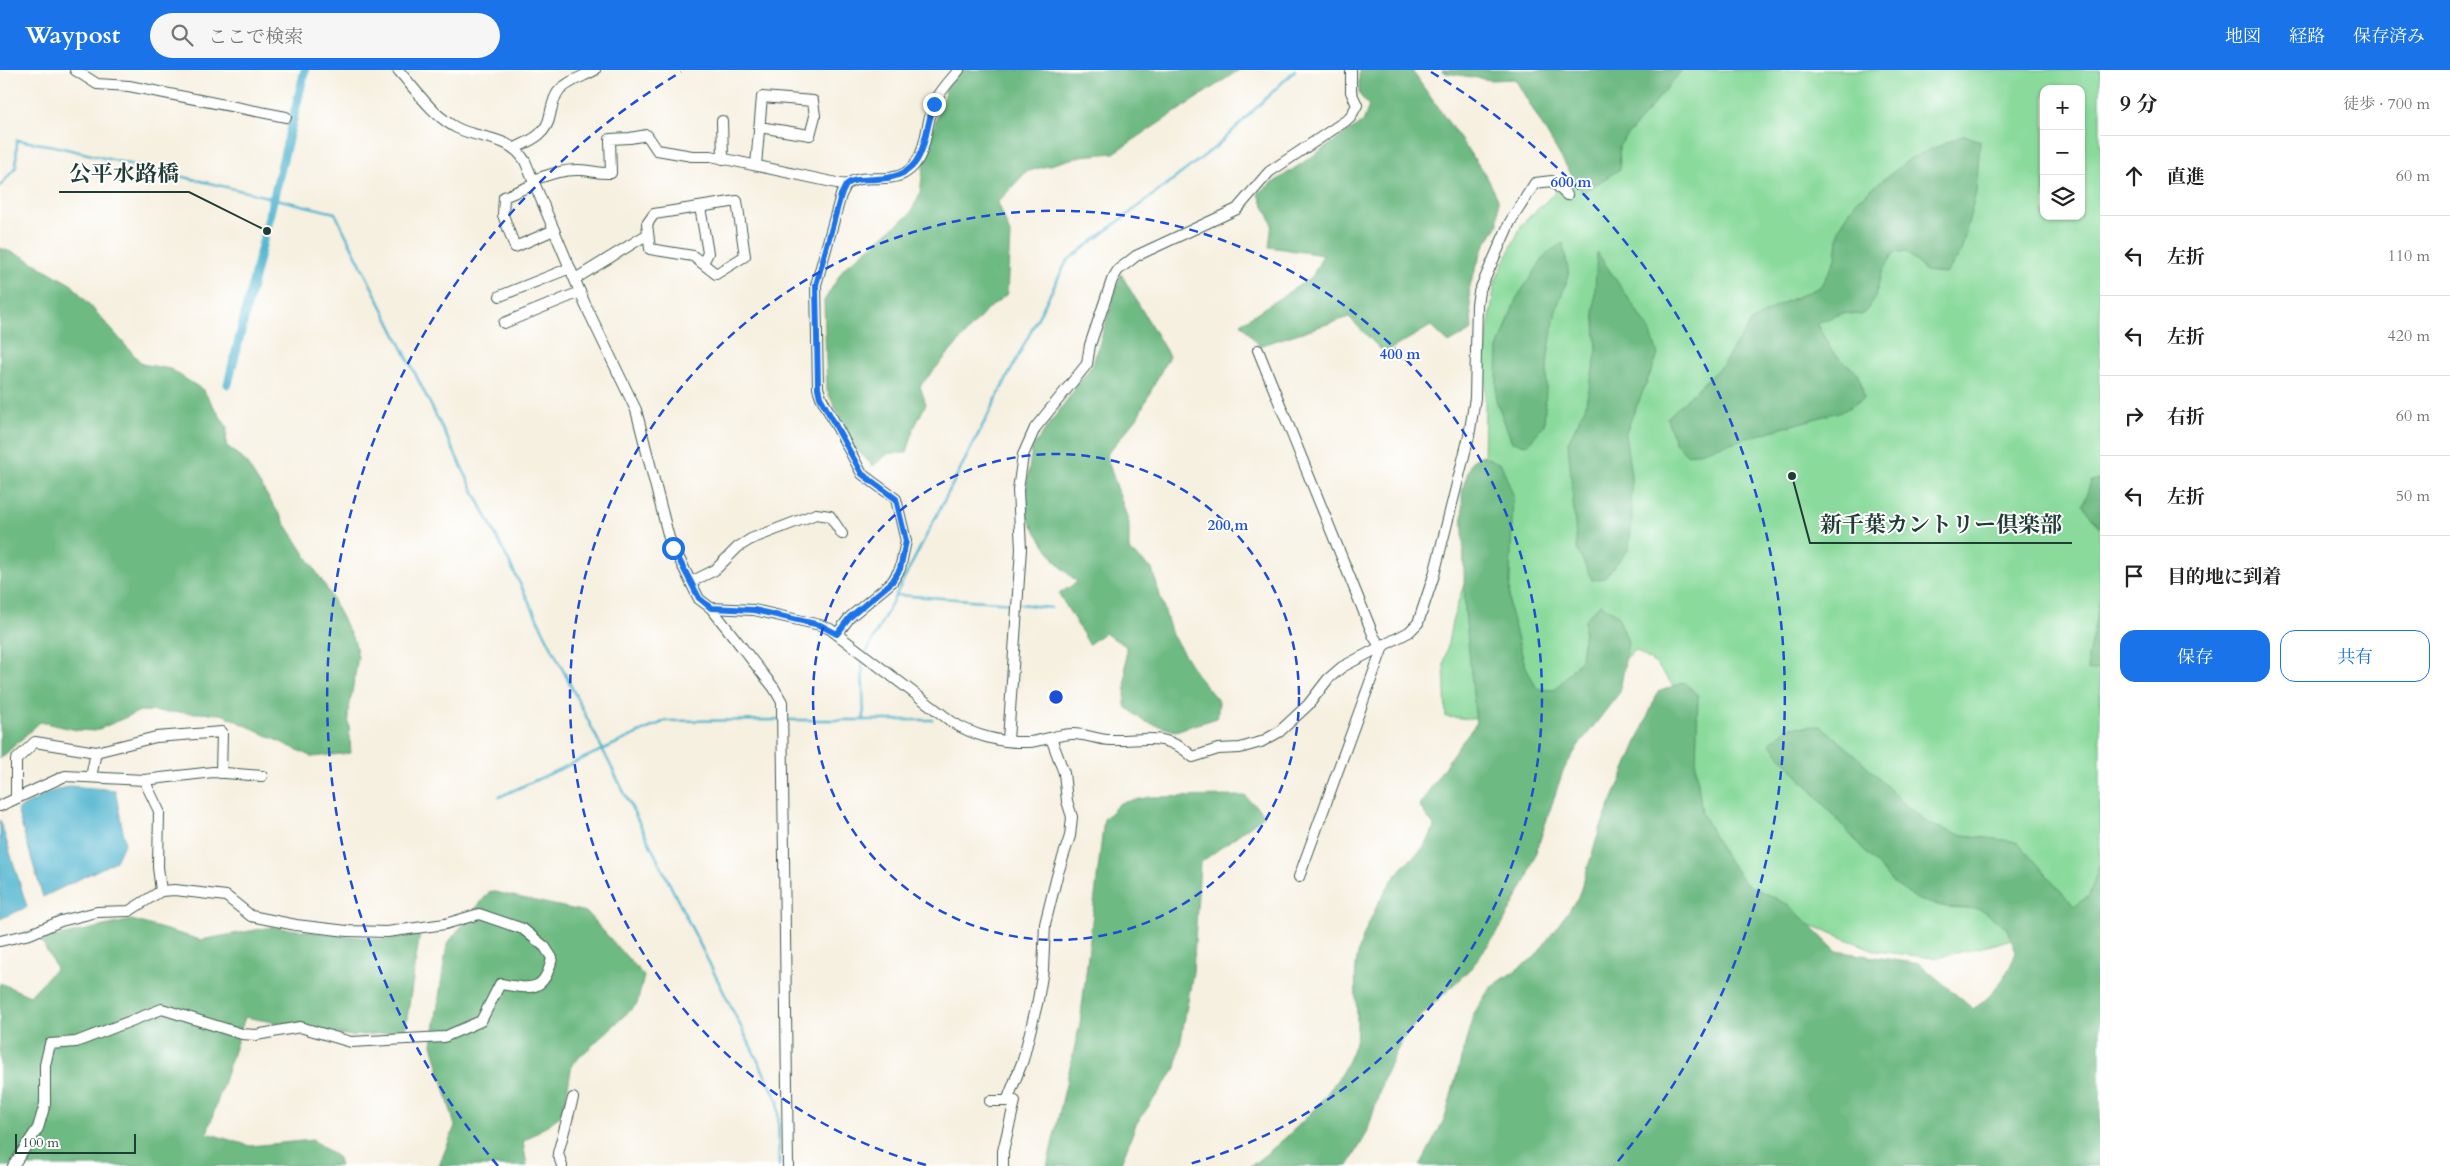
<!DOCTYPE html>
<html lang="ja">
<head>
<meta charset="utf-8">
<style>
	:root { --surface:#fff; --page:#f6f6f6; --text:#222; --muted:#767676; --line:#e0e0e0; --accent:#1a73e8 }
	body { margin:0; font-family:Cardo,"Noto Serif JP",serif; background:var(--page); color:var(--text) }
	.controls { position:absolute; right:15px; top:15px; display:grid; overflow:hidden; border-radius:10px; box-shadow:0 1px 4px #0004 }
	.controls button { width:45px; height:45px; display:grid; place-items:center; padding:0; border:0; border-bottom:1px solid var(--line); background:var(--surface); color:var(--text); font:25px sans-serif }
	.scale { position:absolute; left:15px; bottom:12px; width:121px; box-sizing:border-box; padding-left:5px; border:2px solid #1f3d34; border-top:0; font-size:14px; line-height:18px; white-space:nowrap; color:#1f3d34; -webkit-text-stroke:4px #fff; paint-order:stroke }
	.stop { position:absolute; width:15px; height:15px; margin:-11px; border:4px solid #1a73e8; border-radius:50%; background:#fff }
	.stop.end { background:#1a73e8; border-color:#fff; box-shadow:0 1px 5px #0008 }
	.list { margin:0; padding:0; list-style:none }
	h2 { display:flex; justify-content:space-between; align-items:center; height:65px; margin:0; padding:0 20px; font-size:21px }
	h2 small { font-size:16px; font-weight:400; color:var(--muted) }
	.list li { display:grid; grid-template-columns:32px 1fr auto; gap:15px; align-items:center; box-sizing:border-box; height:80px; padding:0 20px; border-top:1px solid var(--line) }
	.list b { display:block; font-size:19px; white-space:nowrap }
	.list em { font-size:16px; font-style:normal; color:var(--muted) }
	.actions { display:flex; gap:10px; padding:15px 20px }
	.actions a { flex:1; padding:11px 0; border:1px solid var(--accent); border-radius:15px; text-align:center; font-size:18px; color:var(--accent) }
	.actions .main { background:var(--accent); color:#fff }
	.icon { flex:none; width:28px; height:28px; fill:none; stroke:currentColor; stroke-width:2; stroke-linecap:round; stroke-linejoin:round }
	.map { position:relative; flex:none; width:2100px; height:1096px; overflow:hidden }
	header { display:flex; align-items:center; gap:30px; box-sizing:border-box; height:70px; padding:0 25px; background:var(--accent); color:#fff }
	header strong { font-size:24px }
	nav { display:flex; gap:28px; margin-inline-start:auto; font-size:18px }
	.search { width:350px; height:45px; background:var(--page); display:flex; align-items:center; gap:12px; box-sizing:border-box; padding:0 18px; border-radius:28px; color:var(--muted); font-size:19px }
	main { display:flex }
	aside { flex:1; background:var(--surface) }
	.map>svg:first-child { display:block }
</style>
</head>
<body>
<header>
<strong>Waypost</strong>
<div class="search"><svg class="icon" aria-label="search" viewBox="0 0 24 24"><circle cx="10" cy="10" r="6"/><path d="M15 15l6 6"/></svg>ここで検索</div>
<nav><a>地図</a><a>経路</a><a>保存済み</a></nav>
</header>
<main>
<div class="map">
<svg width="2100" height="1096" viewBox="0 0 2100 1096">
	<rect width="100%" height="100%" fill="#fff"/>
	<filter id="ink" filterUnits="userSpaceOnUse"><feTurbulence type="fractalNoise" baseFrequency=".02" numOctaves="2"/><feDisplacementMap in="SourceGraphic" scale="10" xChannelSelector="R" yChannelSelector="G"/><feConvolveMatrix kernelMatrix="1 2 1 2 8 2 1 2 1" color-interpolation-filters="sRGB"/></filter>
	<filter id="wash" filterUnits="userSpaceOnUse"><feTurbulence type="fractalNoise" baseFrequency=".0096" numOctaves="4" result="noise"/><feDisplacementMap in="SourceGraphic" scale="20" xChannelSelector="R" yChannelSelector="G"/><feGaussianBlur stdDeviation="1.12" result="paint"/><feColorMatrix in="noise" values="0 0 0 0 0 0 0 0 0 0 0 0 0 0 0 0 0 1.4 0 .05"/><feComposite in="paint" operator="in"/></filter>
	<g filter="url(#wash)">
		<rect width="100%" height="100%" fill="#f6f0e0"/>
		<!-- green -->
		<path fill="#89da9b" stroke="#548c68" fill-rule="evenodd" d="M1657 0H2100V835L2086 847 1991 875 1934 888 1877 881 1727 822 1694 773 1685 631 1656 594 1635 580 1597 616 1502 651 1446 647 1444 594 1452 552 1483 453 1486 275 1495 212 1522 154 1590 89ZM2044 19H2081V146H2044Z"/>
		<!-- forest -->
		<g fill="#6eba83" stroke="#467c5c">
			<polygon points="952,0 1239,0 1114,83 1081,86 1026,102 998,132 1010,164 1007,224 986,241 920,316 926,334 914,358 907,383 889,383 873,396 856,379 827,321 824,231 844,198 910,144 920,123 925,84"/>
			<polygon points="1359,0 1414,0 1412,1 1487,107 1498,129 1498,155 1483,178 1469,218 1472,260 1449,273 1431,256 1384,283 1349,247 1259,276 1241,253 1312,207 1323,185 1269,177 1272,153 1258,123 1363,52 1369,36 1359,24"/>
			<polygon points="1442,0 1682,0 1619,76 1620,99 1582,123 1515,9 1490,10 1446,3"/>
			<polygon points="1964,65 1980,71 1976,122 1961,182 1946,204 1925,201 1906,181 1894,183 1881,204 1874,231 1862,245 1843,243 1817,253 1832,282 1859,304 1864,328 1845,340 1688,385 1675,373 1667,348 1723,294 1751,252 1776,236 1820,217 1836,189 1839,158 1856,131 1911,88"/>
			<polygon points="1563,173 1569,205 1556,240 1548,284 1544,355 1527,375 1512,372 1496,330 1498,279 1516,229 1547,183"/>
			<polygon points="0,178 22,186 72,215 142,294 170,299 203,320 227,357 226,375 245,391 326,517 355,573 358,588 348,645 351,683 312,687 222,644 140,641 95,661 77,660 40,652 0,689"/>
			<polygon points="1597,182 1650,260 1658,285 1625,364 1631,406 1632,450 1629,479 1604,508 1592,510 1577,479 1568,372 1585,338 1597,280 1594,240"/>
			<polygon points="1121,204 1169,286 1137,348 1106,385 1129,453 1129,480 1152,499 1172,565 1200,609 1219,632 1217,648 1175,661 1143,651 1125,636 1126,576 1104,563 1089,574 1059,524 1077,512 1057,493 1023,442 1032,378 1093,294"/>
			<path d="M1481 385 1501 394 1513 425 1509 537 1525 595 1537 619 1555 620 1581 589 1585 550 1600 534 1617 544 1628 572 1620 622 1578 676 1563 701 1527 809 1501 857 1472 897 1423 944 1402 970 1384 1007 1367 1063 1348 1096H1250C1289 1069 1358 1005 1357 955 1357 919 1350 897 1365 862 1373 843 1383 822 1396 805 1411 784 1425 785 1434 756L1419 736 1458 676 1476 654 1465 542 1462 421 1471 392Z"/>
			<polygon points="2100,409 2100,458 2083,435 2091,411"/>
			<polygon points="2100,529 2100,599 2088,601 2088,587"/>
			<path d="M1684 612 1698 625 1696 698 1702 743 1724 785 1746 814 1789 835 1836 881 1920 894 1973 939C1994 926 2009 904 2016 881L2006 857 1980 839 1946 837 1918 830 1894 814 1769 673 1789 657 1821 656 1856 685 1901 731 1929 754 1957 764 2018 772 2074 836 2089 826 2100 792V1096H1420L1445 1048 1473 945 1490 918 1535 887 1578 828 1600 759 1658 622Z"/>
			<polygon points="1245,726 1265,745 1200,793 1193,902 1176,998 1136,1054 1120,1096 1047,1096 1080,954 1104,749 1120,733 1150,727"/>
			<polygon points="490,821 586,842 644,906 637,934 572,994 563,1044 523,1072 527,1096 439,1096 455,1056 432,974 447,874"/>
			<polygon points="132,850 201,870 272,857 383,870 420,863 405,961 351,966 245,947 207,1063 250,1076 313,1070 338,1088 340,1096 0,1096 0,913 30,926 56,898 41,870"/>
		</g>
		<!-- water -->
		<g fill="#51b5cf" stroke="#387982">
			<polygon points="70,716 115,720 125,772 116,791 43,827 17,740 48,723"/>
			<polygon points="0,750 27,837 0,849"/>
		</g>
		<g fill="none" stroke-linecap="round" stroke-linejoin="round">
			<!-- stream -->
			<g stroke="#51b5cf" stroke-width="2.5">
				<polyline points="0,116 16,97 17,70 54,76 335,143 778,1031 779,1096"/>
				<polyline points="896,525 1015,533"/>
				<polyline points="1020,534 1051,538"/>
				<polyline points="866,583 1067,191 1217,76 1295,0"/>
				<polyline points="786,650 932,650"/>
				<polyline points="864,650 862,592 864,588"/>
				<polyline points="499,727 665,651 780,650"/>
			</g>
			<!-- canal -->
			<polyline stroke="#51b5cf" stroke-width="9" points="228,314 305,0"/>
		</g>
	</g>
	<g filter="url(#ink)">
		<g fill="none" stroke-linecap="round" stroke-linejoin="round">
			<!-- minor casing -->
			<g stroke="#3f584e" stroke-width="12">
				<g id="minor">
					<polyline points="75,0 97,14 129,16 286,47"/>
					<path d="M398 0C416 20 433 46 457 58 481 70 509 65 525 91L585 234 636 340 669 468 699 529 711 538 754 540 820 555 830 559 952 652C974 666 1002 673 1028 672 1043 671 1058 664 1073 664 1086 664 1098 670 1111 670 1145 671 1165 661 1193 687L1218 679 1240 678 1261 672 1279 662 1308 635 1328 609 1342 597 1409 562 1418 553 1434 505 1469 366 1475 328 1477 234 1479 222 1510 152 1535 113 1552 111 1567 125"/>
					<polyline points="722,51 723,89"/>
					<path d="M515 78C532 70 547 64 550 45 552 37 553 29 558 22 567 11 583 7 595 0"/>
					<polyline points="756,95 762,27 813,31 815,46 810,65 759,57"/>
					<path d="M533 110C548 105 564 99 580 100 591 100 597 104 611 103L610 69 630 68 647 65 657 80 692 86H711L846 115"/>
					<polyline points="535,114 504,127 503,145 515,177 554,160"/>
					<polygon points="737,131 745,186 716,204 693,186 650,179 647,154 654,144"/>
					<polyline points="700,137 708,183 703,193"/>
					<polyline points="575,209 648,164"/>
					<polyline points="500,226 570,198"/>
					<polyline points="504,253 580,222"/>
					<polyline points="1258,280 1374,567 1380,576"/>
					<polyline points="691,512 715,500 738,477 751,469 816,444 830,446 842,464"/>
					<polyline points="711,538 774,618 782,632 788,1096"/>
					<path d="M837 564 850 547 892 512 900 499 906 471 896 429 862 404 821 327 818 318 816 215 841 125 846 115C861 102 887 114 905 103 929 88 924 56 934 34 940 20 950 11 959 0"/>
					<polyline points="1008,670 1021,479 1018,420 1023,385 1035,358 1087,294 1090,275 1112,210 1118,200 1136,186 1237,139 1269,102 1350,48 1357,35 1351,22 1351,0"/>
					<polyline points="91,707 96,682"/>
					<polyline points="144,710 159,741 158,797 161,821"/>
					<polyline points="16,728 16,690 35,672 96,682 156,667 222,662 221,703"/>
					<polyline points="0,736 65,706 144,710 213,702 262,706"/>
					<polyline points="1299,807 1384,574"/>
					<path d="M0 871 30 864 61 851 97 842 129 841 161 821 175 820 226 826 251 846 296 855 347 861 387 862 445 854 479 844 523 859 545 877 552 888C544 925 529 918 500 914L481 951 444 967 351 972 300 957 256 965 242 964 162 939 76 972 50 974 45 995V1034L38 1058 13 1096"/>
					<polyline points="990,1031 1015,1031 1003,1081 1003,1096"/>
					<polyline points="1007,1031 1023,990 1038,930 1043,900 1045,854 1057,806 1070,766 1072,747 1067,731 1064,703 1051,668"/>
					<polyline points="562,1096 558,1083 573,1028"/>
				</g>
			</g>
			<!-- minor -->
			<use href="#minor" stroke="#fff" stroke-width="10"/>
		</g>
	</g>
	<g fill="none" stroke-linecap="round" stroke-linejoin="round" filter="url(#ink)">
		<!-- route -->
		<path stroke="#1a73e8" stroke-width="6" d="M673 478 699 528 711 538 754 540 820 555 837 564 850 547 892 512 900 499 906 471 896 429 862 404 820 327 818 318 816 215 841 125 846 115C854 108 866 110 876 109 928 107 921 72 934 34"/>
	</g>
	<!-- distance rings -->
	<g fill="none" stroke="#1d4ed8" stroke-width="2.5" stroke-dasharray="9 6">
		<circle cx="1056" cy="627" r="243"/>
		<path d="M926 1095A486 486 0 1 1 1186 1095"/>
		<path d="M498 1096A729 729 0 0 1 681 2M1431 2A729 729 0 0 1 1614 1096"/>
	</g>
	<circle cx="1056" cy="627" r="8" fill="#1d4ed8" stroke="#fff" stroke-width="2.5"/>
	<g font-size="15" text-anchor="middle" font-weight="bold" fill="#1d4ed8" stroke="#fff" stroke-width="4" stroke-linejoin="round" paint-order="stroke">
		<text x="1571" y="117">600 m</text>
		<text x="1400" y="289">400 m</text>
		<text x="1228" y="460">200 m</text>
	</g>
	<!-- callouts -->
	<path fill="none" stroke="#1f3d34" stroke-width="2" d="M267 161L189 122H59M1792 406L1810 473H2072"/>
	<g fill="#1f3d34" stroke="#fff" stroke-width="2">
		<circle cx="267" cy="161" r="5"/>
		<circle cx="1792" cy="406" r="5"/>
	</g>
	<g font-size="22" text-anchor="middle" font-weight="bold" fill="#1f3d34" stroke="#fff" stroke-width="4" stroke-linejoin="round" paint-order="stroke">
		<text x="124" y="111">公平水路橋</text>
		<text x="1941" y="462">新千葉カントリー倶楽部</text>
	</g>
</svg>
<div class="controls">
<button>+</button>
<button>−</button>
<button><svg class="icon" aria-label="layers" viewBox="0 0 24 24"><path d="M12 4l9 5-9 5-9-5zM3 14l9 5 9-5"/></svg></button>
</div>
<div class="scale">100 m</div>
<div class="stop" style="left:673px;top:478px"></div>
<div class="stop end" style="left:934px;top:34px"></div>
</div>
<aside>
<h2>9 分<small>徒歩 · 700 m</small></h2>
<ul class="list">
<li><svg class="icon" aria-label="ahead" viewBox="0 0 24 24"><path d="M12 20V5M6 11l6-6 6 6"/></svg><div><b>直進</b></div><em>60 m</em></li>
<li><svg class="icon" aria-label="left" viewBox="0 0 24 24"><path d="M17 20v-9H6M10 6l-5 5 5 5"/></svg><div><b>左折</b></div><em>110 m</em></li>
<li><svg class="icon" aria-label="left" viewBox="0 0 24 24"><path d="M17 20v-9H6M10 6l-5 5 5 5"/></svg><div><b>左折</b></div><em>420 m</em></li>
<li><svg class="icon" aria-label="right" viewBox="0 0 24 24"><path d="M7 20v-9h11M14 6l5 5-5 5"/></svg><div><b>右折</b></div><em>60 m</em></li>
<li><svg class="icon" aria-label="left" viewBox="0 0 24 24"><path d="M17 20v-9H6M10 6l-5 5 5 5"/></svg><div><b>左折</b></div><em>50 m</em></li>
<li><svg class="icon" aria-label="arrive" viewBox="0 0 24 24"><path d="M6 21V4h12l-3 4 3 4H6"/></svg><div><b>目的地に到着</b></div></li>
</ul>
<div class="actions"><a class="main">保存</a><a>共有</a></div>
</aside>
</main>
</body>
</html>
